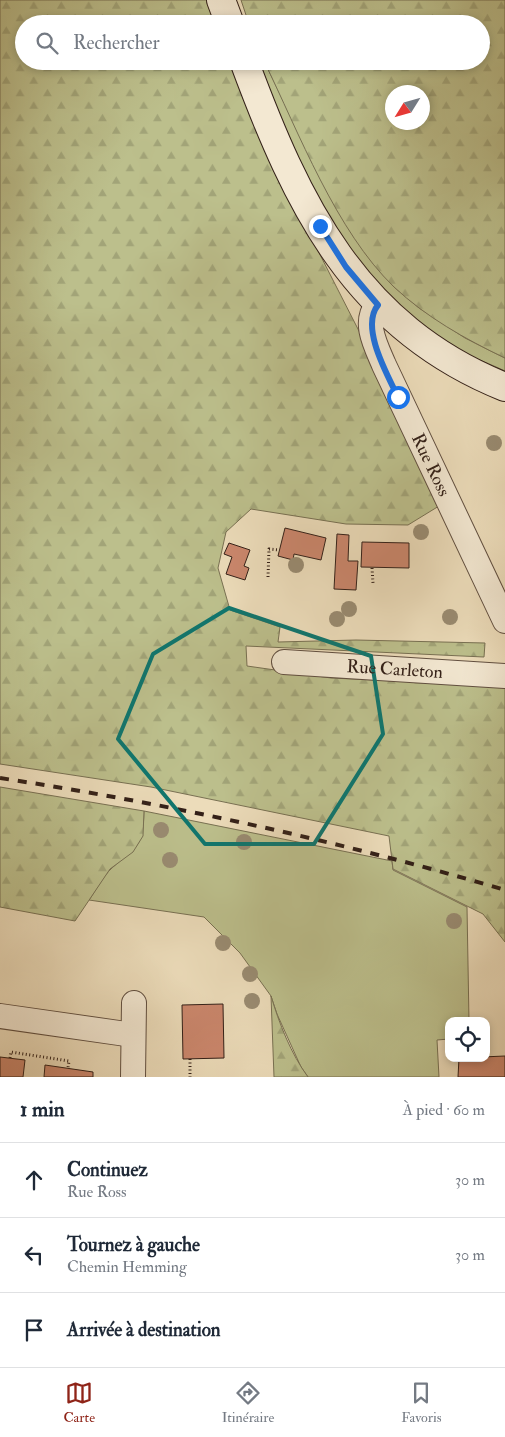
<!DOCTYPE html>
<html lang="fr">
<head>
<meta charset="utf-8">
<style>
	:root { --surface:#fff; --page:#f2f2f3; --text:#1f2937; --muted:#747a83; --line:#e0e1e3; --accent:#8f2418 }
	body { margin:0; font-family:"IM FELL Double Pica",serif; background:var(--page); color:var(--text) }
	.controls { position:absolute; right:15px; bottom:15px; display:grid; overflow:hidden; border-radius:10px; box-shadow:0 2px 8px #0003 }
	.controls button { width:45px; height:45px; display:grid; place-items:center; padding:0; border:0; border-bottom:1px solid var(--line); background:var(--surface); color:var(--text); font:25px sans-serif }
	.compass { position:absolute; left:385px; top:85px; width:45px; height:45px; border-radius:50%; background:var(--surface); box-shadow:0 2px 8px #0003; rotate:233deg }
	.stop { position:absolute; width:15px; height:15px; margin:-11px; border:4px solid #1a73e8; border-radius:50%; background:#fff }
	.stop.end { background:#1a73e8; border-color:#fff; box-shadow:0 1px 5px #0008 }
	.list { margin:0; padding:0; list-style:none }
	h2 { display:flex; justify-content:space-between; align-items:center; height:65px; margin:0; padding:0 20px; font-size:21px }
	h2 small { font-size:16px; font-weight:400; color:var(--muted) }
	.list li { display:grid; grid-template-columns:32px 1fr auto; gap:15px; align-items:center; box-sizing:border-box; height:75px; padding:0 20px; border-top:1px solid var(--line) }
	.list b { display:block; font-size:19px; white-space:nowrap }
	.list p { margin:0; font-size:16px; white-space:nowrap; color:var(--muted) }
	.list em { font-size:16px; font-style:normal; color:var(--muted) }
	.icon { flex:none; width:28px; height:28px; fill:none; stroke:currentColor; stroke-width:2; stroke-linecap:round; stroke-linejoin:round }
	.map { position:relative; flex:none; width:505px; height:1077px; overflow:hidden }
	.search { position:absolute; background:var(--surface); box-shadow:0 2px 8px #0003; left:15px; right:15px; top:15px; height:55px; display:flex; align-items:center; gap:12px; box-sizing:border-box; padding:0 18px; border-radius:28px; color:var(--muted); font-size:19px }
	.sheet { height:290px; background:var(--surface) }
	nav { display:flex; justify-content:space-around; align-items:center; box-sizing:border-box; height:70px; border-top:1px solid var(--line); background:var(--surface); font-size:14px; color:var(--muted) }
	nav a { display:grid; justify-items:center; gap:2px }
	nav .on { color:var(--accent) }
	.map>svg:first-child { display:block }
</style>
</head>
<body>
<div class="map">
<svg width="505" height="1077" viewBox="0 0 505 1077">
	<defs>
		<pattern id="forest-firs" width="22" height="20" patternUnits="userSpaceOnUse" patternTransform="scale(1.25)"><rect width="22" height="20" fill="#bcbf8c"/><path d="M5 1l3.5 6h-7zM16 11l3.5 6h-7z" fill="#a2a478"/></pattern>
	</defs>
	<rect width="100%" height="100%" fill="#ecdcba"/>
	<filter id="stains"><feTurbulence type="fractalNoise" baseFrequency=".004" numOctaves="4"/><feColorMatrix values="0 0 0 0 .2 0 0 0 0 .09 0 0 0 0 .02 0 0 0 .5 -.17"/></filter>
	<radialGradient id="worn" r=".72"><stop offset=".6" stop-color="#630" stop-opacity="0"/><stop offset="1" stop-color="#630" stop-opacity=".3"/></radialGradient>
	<!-- grass -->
	<g fill="#bcbf8c" stroke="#787052">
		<path d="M259 61H264L328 193 393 286 419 308 465 338 505 358V371C484 361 459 353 440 340 346 275 297 165 259 61Z"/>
		<path d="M144 811 392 861 393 870 467 907 469 1021H449V1039L437 1040 439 1077H308L301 1067 277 1014 271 996 240 953 204 917 89 900C96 890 103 876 112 868 137 845 143 849 144 811Z"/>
	</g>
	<!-- forest -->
	<g fill="url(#forest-firs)" stroke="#787052" fill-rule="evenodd">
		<polygon points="0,0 208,0 216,24 24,24 24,61 230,61 264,145 360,333 439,506 408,525 346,524 251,509 226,532 218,568 230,610 280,627 278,642 356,640 485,643 484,657 246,646 247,666 331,678 505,686 505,942 483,914 393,869 389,836 151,787 0,764"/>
		<path d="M241 0H505V358C465 339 426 317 394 287 336 231 299 133 264 61H481V24H249ZM422 92V122H392V92Z"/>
		<polygon points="0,787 144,811 143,836 133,852 110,869 75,921 0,907"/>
		<path d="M271 996C279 1023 291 1054 308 1077H274Z"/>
	</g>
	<!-- building -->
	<g fill="#cb876d" stroke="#332018">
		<polygon points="285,528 326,538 321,560 294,554 293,560 278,556"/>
		<polygon points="337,534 349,535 348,561 358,561 356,590 334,589"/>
		<polygon points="362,542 409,543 409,568 361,567"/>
		<polygon points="229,543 250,550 244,566 249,568 245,580 226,574 232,557 224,554"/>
		<polygon points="223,1004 224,1058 183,1059 182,1005"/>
		<polygon points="505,1056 505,1077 458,1077 459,1058"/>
		<polygon points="0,1057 25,1060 23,1077 0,1077"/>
		<polygon points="45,1065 93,1072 93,1077 44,1077"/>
	</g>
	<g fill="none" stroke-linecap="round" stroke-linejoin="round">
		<!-- street casing -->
		<g stroke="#614f40" stroke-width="26">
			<g id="street">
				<path id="s1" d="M377 305C363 323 376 346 384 365L505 621"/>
				<path id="s2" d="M284 662 505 676"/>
				<polyline points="0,1016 133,1035"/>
				<polyline points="133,1077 134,1003"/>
			</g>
		</g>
		<!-- secondary casing -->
		<g stroke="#332018" stroke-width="30">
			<g id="secondary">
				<polyline points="221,0 230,24"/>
				<path d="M244 61C297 204 355 327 505 387"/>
			</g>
		</g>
		<!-- path -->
		<g stroke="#332018" stroke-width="3" stroke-dasharray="1 2.5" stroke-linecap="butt">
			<polyline points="372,568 373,583"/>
			<polyline points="268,577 269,549 279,550"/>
			<polyline points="10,1058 11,1052 69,1061 68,1068"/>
			<polyline points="190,1059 190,1077"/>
		</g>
		<!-- street -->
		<use href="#street" stroke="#f3e8d2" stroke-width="24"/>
		<!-- secondary -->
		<use href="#secondary" stroke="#f3e8d2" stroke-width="28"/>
		<!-- rail -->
		<path stroke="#332018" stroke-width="4" stroke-dasharray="9 9" stroke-linecap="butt" d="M0 778C171 804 339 841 505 890"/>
	</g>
	<!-- trees -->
	<g fill="#998b71">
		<circle cx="494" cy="443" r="8"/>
		<circle cx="421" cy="532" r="8"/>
		<circle cx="296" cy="565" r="8"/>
		<circle cx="349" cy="609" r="8"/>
		<circle cx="450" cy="617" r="8"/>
		<circle cx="337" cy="619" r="8"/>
		<circle cx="161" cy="830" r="8"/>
		<circle cx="244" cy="842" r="8"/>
		<circle cx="170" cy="860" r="8"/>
		<circle cx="454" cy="921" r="8"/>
		<circle cx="223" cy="943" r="8"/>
		<circle cx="250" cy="974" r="8"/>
		<circle cx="252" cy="1001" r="8"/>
	</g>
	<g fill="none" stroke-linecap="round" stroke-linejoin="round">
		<!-- route -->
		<path stroke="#1a73e8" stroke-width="6" d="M320 226 346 267 378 305C360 327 387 374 398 397"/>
	</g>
	<!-- marked area -->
	<path fill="none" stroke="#0f766e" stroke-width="4" stroke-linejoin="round" d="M229 608 371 656 383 734 314 844H205L118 739 153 654Z"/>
	<g text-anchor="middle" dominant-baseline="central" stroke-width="4.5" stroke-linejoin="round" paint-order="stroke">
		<!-- street labels -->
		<g font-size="18" fill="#332018" stroke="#f3e8d2">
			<text stroke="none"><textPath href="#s1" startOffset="174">Rue Ross</textPath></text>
			<text stroke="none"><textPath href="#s2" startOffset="111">Rue Carleton</textPath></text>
		</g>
	</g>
	<rect width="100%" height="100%" filter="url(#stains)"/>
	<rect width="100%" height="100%" fill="url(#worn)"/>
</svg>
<div class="controls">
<button><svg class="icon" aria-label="locate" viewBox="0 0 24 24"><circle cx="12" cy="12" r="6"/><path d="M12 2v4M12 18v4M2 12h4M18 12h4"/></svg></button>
</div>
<svg class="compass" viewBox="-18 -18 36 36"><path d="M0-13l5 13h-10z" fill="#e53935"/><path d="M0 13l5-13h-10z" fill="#747a83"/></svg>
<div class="stop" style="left:398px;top:397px"></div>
<div class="stop end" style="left:320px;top:226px"></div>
<div class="search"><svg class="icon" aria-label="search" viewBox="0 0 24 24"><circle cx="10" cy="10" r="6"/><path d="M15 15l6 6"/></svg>Rechercher</div>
</div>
<section class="sheet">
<h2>1 min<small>À pied · 60 m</small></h2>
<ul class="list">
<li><svg class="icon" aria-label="ahead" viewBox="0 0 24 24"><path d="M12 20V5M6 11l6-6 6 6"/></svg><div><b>Continuez</b><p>Rue Ross</p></div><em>30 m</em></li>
<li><svg class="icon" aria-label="left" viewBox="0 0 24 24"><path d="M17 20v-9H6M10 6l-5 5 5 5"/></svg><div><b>Tournez à gauche</b><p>Chemin Hemming</p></div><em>30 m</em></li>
<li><svg class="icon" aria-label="arrive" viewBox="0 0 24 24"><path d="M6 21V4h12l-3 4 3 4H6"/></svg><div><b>Arrivée à destination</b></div></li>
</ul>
</section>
<nav>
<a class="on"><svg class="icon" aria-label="map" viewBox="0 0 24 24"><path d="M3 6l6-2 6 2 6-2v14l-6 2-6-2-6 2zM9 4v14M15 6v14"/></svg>Carte</a>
<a><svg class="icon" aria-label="directions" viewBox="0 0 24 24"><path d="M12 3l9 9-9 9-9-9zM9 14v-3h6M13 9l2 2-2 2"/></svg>Itinéraire</a>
<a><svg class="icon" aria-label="saved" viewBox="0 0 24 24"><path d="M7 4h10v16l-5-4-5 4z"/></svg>Favoris</a>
</nav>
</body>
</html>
